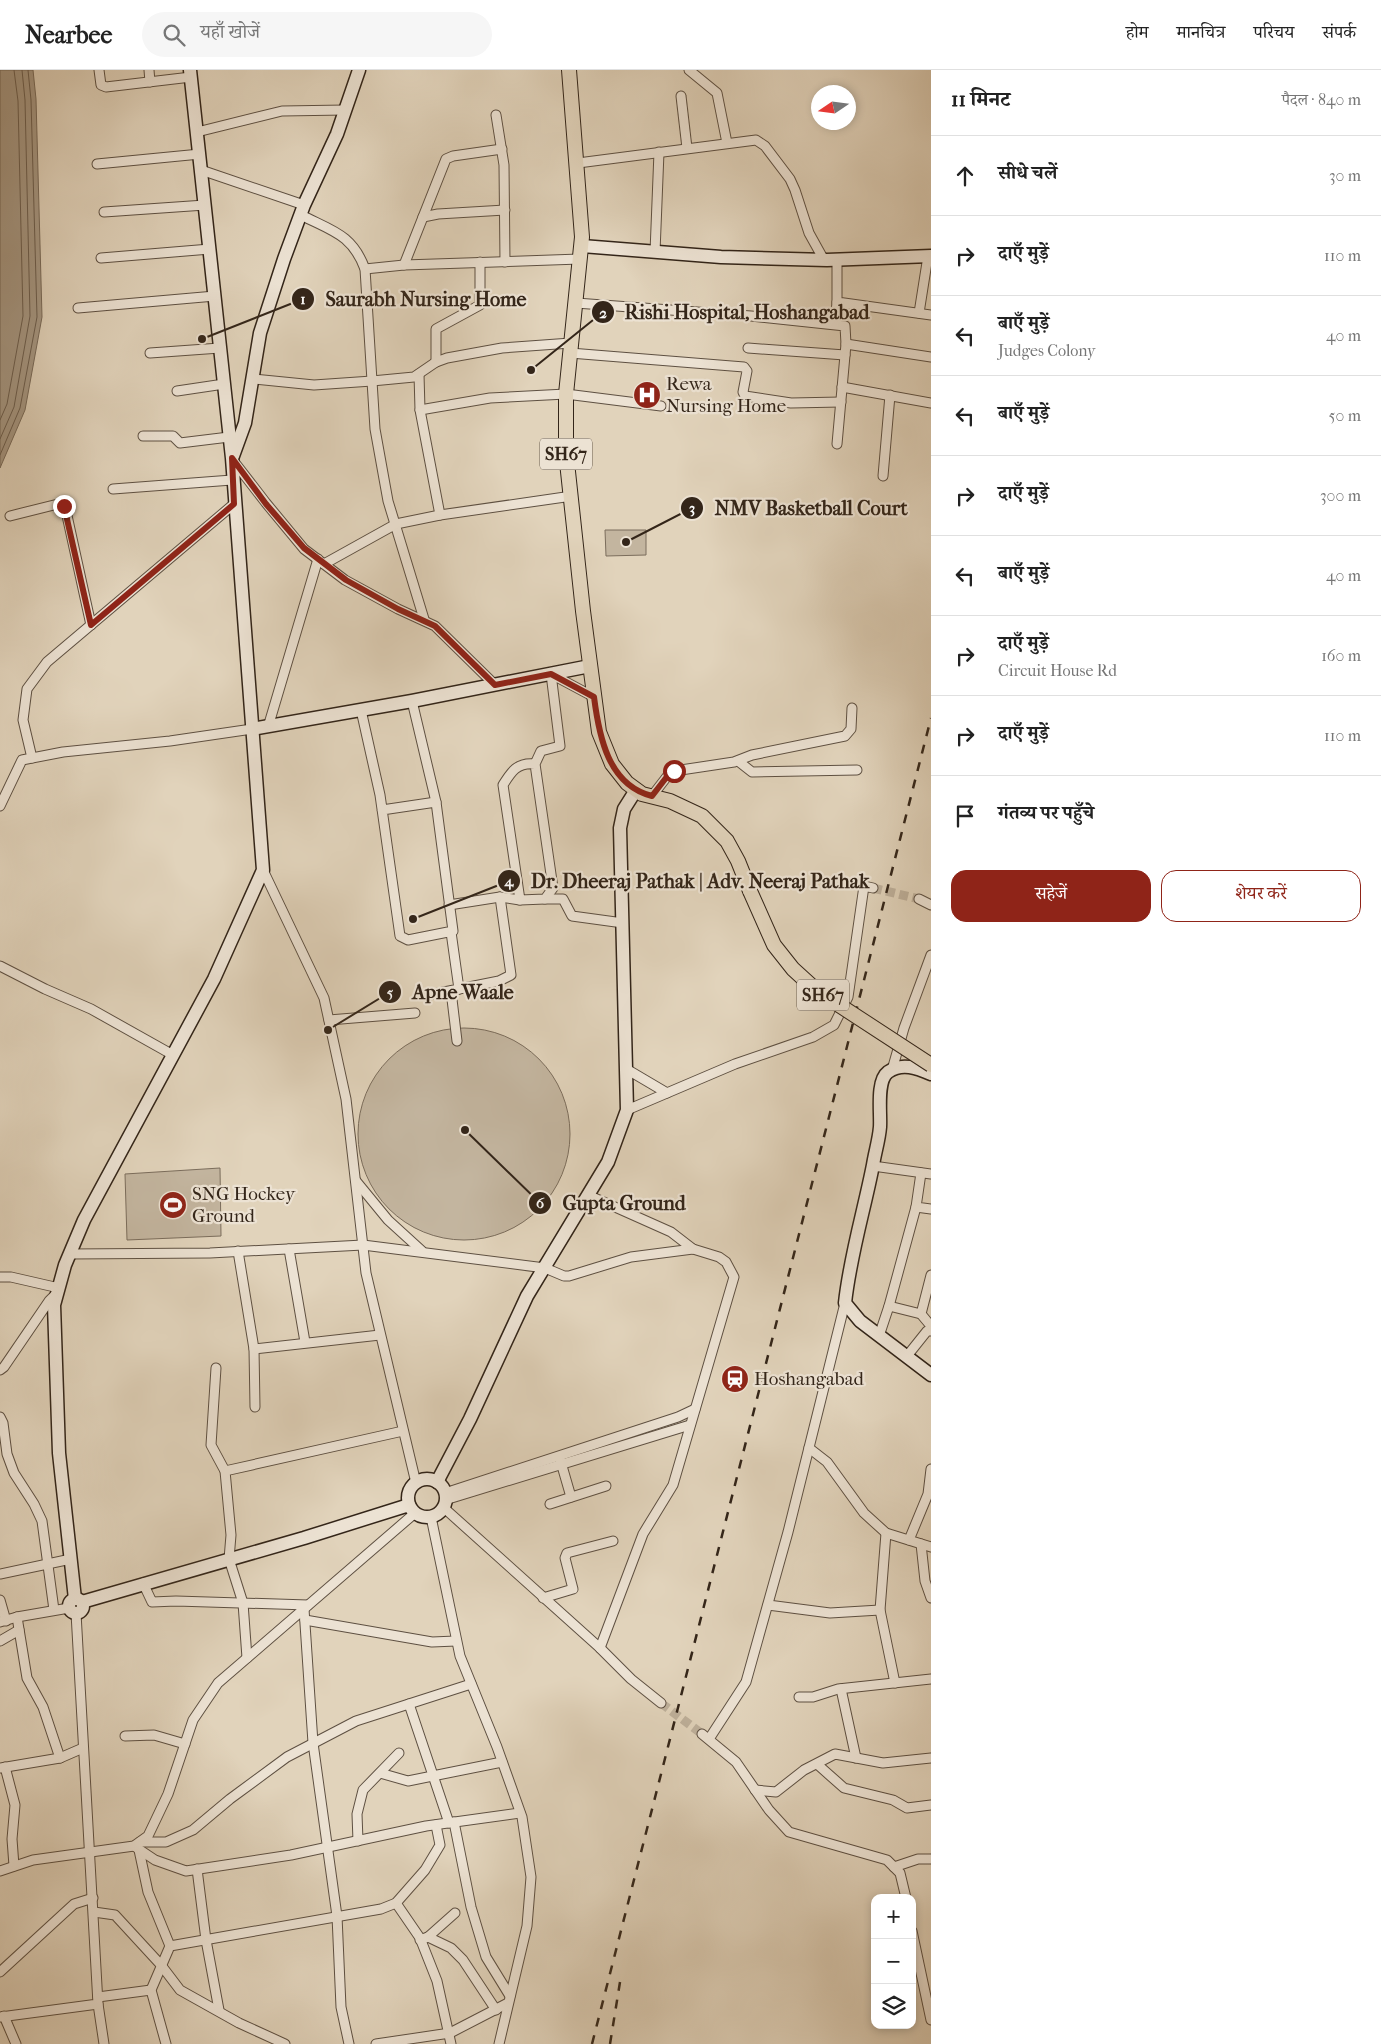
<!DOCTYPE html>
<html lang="hi">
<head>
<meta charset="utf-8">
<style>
	:root { --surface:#fff; --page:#f6f6f6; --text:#222; --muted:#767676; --line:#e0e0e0; --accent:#8f2418 }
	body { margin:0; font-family:"IM FELL French Canon","Noto Serif Devanagari",serif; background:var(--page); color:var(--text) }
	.controls { position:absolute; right:15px; bottom:15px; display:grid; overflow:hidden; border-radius:10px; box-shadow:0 2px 8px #0003 }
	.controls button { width:45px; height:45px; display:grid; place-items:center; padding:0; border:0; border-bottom:1px solid var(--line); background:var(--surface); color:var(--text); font:25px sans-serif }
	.compass { position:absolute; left:811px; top:15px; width:45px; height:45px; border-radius:50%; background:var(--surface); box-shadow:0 2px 8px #0003; rotate:257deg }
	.stop { position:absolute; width:15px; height:15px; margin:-11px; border:4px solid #8f2418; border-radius:50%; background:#fff }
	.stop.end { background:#8f2418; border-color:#fff; box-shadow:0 1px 5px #0008 }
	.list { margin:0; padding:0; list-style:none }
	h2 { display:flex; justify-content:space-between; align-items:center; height:65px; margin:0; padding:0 20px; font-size:21px }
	h2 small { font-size:16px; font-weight:400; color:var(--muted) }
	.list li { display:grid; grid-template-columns:32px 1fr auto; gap:15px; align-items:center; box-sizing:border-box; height:80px; padding:0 20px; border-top:1px solid var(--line) }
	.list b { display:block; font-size:19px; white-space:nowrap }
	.list p { margin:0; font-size:16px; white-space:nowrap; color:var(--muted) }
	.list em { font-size:16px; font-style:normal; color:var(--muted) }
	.actions { display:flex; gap:10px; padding:15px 20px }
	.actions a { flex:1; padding:11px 0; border:1px solid var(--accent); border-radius:15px; text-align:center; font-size:18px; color:var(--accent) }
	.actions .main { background:var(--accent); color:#fff }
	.icon { flex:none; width:28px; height:28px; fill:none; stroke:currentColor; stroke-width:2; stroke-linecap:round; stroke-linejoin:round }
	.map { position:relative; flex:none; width:931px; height:1974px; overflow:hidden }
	header { display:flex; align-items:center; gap:30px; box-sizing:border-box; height:70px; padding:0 25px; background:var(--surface); border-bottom:1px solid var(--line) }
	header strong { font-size:24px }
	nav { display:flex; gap:28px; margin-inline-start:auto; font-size:18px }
	.search { width:350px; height:45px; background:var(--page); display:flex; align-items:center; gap:12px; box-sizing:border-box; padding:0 18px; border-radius:28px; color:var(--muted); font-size:19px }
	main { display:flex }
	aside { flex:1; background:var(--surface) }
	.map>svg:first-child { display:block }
</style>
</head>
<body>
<header>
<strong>Nearbee</strong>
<div class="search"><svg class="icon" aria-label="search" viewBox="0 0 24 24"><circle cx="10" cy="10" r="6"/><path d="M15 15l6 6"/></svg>यहाँ खोजें</div>
<nav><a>होम</a><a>मानचित्र</a><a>परिचय</a><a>संपर्क</a></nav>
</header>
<main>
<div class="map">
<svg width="931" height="1974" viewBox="0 0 931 1974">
	<rect width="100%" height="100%" fill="#e1d3bb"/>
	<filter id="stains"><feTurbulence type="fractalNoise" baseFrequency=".004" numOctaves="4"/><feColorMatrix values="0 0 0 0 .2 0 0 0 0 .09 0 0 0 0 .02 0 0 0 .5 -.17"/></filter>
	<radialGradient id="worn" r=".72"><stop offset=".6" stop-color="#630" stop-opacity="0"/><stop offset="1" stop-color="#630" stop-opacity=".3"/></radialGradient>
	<!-- green -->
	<g fill="#c3b59f" stroke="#7b6d5c">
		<polygon points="605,460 646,460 646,485 606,486"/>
		<circle cx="464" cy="1064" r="106"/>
		<polygon points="220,1098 221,1166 127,1170 125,1104"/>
	</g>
	<!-- water -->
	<polygon fill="#a69884" stroke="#786a59" points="0,0 33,0 36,29 42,247 25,340 0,398"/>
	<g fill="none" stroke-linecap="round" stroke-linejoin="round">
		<!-- shore -->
		<g stroke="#6c5e4e" stroke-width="1">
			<polyline points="0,350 7,334 23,246 18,31 14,0"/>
			<polyline points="0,369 14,337 30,246 25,30 22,0"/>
			<polyline points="0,385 20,338 37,247 31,30 28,0"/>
		</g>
		<!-- street-tunnel -->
		<g stroke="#beb09b" stroke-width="9" stroke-dasharray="9 4.5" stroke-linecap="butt">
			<polyline points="873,818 919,829"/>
			<polyline points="661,1633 702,1664"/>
		</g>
		<!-- street casing -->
		<g stroke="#5e5042" stroke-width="11">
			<g id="street">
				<polyline points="99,0 101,15 106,17 191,7"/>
				<polyline points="149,0 150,12"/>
				<polyline points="689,0 717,23 727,73"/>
				<polyline points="681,26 687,78"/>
				<polyline points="496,45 504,95 505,192"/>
				<polyline points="197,62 282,41 345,40"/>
				<polyline points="578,93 756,70 765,76 790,109 795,120 809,163 824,190"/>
				<polyline points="97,94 200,84"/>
				<polyline points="201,100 304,135"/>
				<polyline points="104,142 205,135"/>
				<path d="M301 145C332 161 352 164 365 199L375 359 388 431 424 549"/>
				<polyline points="423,147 438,144 505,140"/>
				<polyline points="655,182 659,82"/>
				<polyline points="101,188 210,179"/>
				<polyline points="837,189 837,232 931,245"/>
				<polyline points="404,195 446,89 453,86 502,79"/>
				<polyline points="365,199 404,195 580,189"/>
				<polyline points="576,233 751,246 845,256 846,274 837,374"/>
				<polyline points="78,238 215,226"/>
				<polyline points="919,243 928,186"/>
				<polyline points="835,254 837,232"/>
				<polyline points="846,274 931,287"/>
				<polyline points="748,278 845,285"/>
				<polyline points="150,283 220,278"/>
				<polyline points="570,283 744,297 747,301 743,322 745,326 791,333 841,332"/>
				<polyline points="436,292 436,259 480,235 480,192"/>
				<polyline points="419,304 420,340 440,445"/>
				<polyline points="253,309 314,315 372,311 414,307 436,292 447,288 502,278 571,273"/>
				<polyline points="842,317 931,333"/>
				<polyline points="177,321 224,314"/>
				<polyline points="420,340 490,328 566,324 661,336"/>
				<polyline points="143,366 173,366 180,373 229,367"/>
				<polyline points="232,389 266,433 304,479 345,510 398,539 435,556 495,615"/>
				<polyline points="883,406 890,325"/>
				<polyline points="113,419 232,410"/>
				<polyline points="10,446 58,434 64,436 66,441 91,555"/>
				<polyline points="324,494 396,454 440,445 572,426"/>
				<polyline points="412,631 436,732"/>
				<polyline points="361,640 380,725 400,866 408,870 453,861 436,732 382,740"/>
				<polyline points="268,657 318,489"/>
				<polyline points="32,688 23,650 27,619 47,592 234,434"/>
				<polyline points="738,691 752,702 857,700"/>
				<path d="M535 694C517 692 511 702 503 715L520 830 545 829 553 818 535 694 541 681 560 676 551 604 594 627"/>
				<polyline points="652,726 669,704 674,701 734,692 752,685 845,666 851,659 852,638"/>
				<polyline points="0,736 22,690 63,682 170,671 252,659"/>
				<polyline points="263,800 324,928 346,1029 366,1203 416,1413"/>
				<polyline points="545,829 563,829 572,846 623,853"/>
				<polyline points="919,829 931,835"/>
				<polyline points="449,835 500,827 520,830"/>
				<polyline points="0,896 45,919 91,939 173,985"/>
				<polyline points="459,919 499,911 511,905 500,827"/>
				<polyline points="451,921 457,971"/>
				<polyline points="429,925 459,919 451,862"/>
				<polyline points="329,950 415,943"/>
				<polyline points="628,1000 667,1023"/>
				<polyline points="892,1000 904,958 931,885"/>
				<polyline points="627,1040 735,994 813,967 834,955 848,927 864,816 873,818"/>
				<polyline points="873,1096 931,1104"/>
				<polyline points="921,1103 916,1137 931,1139"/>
				<polyline points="356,1111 388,1150 422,1181"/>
				<polyline points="588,1125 671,1162 693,1179"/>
				<polyline points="289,1179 305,1272"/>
				<polyline points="238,1181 254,1279 255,1337"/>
				<polyline points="70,1184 210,1183 363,1175 545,1198 564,1206 569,1206 631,1187 693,1179 719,1187 726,1192 734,1207 673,1415 643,1464 600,1578"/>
				<polyline points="931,1205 921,1244 931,1256"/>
				<polyline points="0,1207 11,1207 59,1218"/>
				<polyline points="889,1236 921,1244"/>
				<polyline points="879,1266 889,1236 916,1137"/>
				<polyline points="254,1279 380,1265"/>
				<polyline points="907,1286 927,1261 931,1261"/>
				<polyline points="216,1298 211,1375 225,1401 231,1465 229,1489 243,1533 247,1588"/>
				<polyline points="0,1300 4,1297 49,1231 55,1225"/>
				<polyline points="0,1347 3,1353 7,1384 14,1403 34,1434 42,1451 54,1540"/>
				<polyline points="809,1378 827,1392 864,1443 886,1463 931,1477"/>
				<polyline points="560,1389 571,1427"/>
				<polyline points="225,1401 403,1361"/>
				<polyline points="445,1423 678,1347 695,1339"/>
				<polyline points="445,1430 690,1355"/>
				<polyline points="550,1434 606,1416"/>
				<polyline points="443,1437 600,1578 631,1609 661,1633"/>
				<polyline points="431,1447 460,1586 497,1677 522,1747 531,1807 527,1856 499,1974"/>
				<polyline points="886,1463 880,1540 895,1613"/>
				<polyline points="909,1470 928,1424 931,1399"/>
				<polyline points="921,1474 925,1511 931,1528"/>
				<polyline points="0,1504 71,1489"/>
				<polyline points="143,1513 152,1532 176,1531 308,1535"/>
				<polyline points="543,1528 573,1519 565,1488 567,1483 613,1471"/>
				<polyline points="0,1530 6,1551"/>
				<polyline points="768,1535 830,1543 880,1540"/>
				<polyline points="304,1539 313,1673 337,1846 341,1937 349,1974"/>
				<polyline points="17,1547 27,1608 43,1637 60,1688"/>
				<polyline points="305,1550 432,1572 456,1571"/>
				<polyline points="0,1552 17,1547 69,1538"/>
				<polyline points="0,1571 19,1560"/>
				<polyline points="841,1619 856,1688"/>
				<polyline points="799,1627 813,1627 838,1619 931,1609"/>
				<polyline points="409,1634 449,1753"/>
				<polyline points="702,1664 736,1692 769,1740 789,1762 887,1790 900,1803 906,1828"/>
				<polyline points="125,1666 154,1665 185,1674"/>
				<polyline points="709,1669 746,1612 788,1462 845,1233"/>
				<polyline points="817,1694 844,1718 893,1730 907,1738 931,1735"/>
				<polyline points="5,1697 15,1735 12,1769 14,1796"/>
				<polyline points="0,1698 60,1688 83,1678"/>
				<polyline points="380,1703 408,1711 502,1692"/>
				<polyline points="755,1720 776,1722 804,1700 835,1684 883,1693 931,1688"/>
				<polyline points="454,1752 471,1837 486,1887 510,1926"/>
				<polyline points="358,1771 357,1744 363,1720 399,1683"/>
				<polyline points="140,1772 166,1772 193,1760 230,1729 287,1687 356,1651 471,1614"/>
				<polyline points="134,1776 155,1790 186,1801 291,1785 426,1756 520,1743"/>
				<polyline points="139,1780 148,1822 170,1876"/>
				<polyline points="894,1797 918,1789 931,1789"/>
				<polyline points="197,1799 206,1870 219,1940"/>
				<polyline points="0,1801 33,1790 134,1776 148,1766 168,1724 193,1650 218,1613 415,1443"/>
				<polyline points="396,1833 420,1868 437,1911 451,1974"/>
				<polyline points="94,1842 115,1845 161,1895 180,1920 239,1953 285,1974"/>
				<polyline points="912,1861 931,1950"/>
				<polyline points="428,1867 455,1843"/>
				<polyline points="420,1870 428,1867 451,1878 463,1890 496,1940"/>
				<polyline points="0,1902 74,1834 93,1828"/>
				<polyline points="98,1927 151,1920"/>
				<polyline points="98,1934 104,1974"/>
				<polyline points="4,1946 16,1974"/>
				<polyline points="0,1947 98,1934 76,1543"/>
				<polyline points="166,1974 151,1920 170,1876 381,1839 396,1833 425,1800 440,1775 436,1755"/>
				<polyline points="376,1974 450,1963 508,1933"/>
			</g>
		</g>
		<!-- secondary casing -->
		<g stroke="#332519" stroke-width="15">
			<g id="secondary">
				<polyline points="582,176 721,187 827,190 931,186"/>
				<polyline points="233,386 245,353 260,263 284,189 304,135 337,64 359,0"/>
				<polyline points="252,659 412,631 590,596"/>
				<path d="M931 1004C917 998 902 992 888 1002 876 1011 881 1043 880 1057 879 1070 875 1082 873 1095 864 1141 850 1186 845 1233L860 1251 931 1305"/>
				<circle cx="427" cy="1428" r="19"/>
				<polyline points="437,1412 470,1349 527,1226 608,1092 627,1040 620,758 624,739 636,720"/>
				<polyline points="75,1529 59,1383 54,1235 65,1195 84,1150 214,909 263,800 232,388 190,0"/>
				<circle cx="76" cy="1536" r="7"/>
				<polyline points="82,1532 304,1468 409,1435"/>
			</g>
		</g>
		<!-- primary casing -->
		<g stroke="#332519" stroke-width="16">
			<polyline id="primary" points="569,0 582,167 566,324 566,383 583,541 599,662 612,694 627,713 642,724 670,731 702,746 727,771 738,791 750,821"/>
		</g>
		<!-- street -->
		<use href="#street" stroke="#ece2d3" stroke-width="9"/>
		<!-- secondary -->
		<use href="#secondary" stroke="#ece2d3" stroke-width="12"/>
		<!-- primary -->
		<use href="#primary" stroke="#e1d3bb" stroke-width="14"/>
		<!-- rail -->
		<g stroke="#332519" stroke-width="2.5" stroke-dasharray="9 9" stroke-linecap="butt">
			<polyline points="592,1974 931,648"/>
			<polyline points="610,1974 620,1912"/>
		</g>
		<!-- primary-bridge casing -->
		<g stroke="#332519" stroke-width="16" stroke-linecap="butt">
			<polyline id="primary-bridge" points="750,821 774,875 793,899 816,920 931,995"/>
		</g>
		<!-- primary-bridge -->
		<use href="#primary-bridge" stroke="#e1d3bb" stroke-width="14"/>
	</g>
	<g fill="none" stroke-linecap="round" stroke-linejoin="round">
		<!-- route -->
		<path stroke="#8f2418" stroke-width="6" d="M64 436 91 555 234 434 232 388 266 434 304 478 346 510 398 539 435 556 495 615 551 604 594 627C599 666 608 715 652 726L669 704 674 701"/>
	</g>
	<!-- icons -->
	<defs>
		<g id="hospital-disc" transform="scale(1.4375)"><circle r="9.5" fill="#8f2418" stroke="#ece2d3"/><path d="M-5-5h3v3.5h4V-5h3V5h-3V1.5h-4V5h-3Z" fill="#fff"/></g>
		<g id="stadium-disc" transform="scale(1.4375)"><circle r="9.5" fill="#8f2418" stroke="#ece2d3"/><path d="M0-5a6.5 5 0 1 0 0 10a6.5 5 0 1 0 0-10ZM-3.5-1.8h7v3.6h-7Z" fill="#fff"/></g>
		<g id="station-disc" transform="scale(1.4375)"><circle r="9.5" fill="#8f2418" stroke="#ece2d3"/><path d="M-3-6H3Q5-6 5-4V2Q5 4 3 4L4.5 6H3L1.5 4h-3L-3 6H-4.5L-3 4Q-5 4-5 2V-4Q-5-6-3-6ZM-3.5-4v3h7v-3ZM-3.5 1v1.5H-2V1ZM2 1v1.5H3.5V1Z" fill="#fff"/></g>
	</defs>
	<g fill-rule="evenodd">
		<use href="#hospital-disc" x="647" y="325"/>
		<use href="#stadium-disc" x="173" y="1135"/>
		<use href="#station-disc" x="735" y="1309"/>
	</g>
	<g text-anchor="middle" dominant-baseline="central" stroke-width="4.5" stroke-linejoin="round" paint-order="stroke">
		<!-- shield labels -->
		<g fill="#ece2d3" stroke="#6a5e51" stroke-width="1">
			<rect x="540" y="368.5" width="52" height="31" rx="4"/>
			<rect x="797" y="909.5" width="52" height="31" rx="4"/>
		</g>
		<g font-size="18" font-weight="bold" fill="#332519">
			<text x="566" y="384">SH67</text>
			<text x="823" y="925">SH67</text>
		</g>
		<!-- poi labels -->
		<g font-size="19" fill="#332519" stroke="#ece2d3" text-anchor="start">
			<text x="666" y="314">Rewa<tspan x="666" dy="22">Nursing Home</tspan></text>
			<text x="192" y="1124">SNG Hockey<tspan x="192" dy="22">Ground</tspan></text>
			<text x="754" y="1309">Hoshangabad</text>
		</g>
	</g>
	<!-- callouts -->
	<path fill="none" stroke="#332519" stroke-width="2" d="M202 269L303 229M531 300L603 242M626 472L692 438M413 849L509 811M328 960L390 922M465 1060L540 1133"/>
	<g fill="#332519" stroke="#ece2d3" stroke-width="2">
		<circle cx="202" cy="269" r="5"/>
		<circle cx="531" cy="300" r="5"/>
		<circle cx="626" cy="472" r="5"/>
		<circle cx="413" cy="849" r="5"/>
		<circle cx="328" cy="960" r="5"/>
		<circle cx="465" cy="1060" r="5"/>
		<circle cx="303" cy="229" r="12"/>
		<circle cx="603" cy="242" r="12"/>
		<circle cx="692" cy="438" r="12"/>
		<circle cx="509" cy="811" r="12"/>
		<circle cx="390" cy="922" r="12"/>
		<circle cx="540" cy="1133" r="12"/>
	</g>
	<g font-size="15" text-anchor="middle" font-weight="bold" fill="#fff">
		<text x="303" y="234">1</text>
		<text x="603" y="248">2</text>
		<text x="692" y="443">3</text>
		<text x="509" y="816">4</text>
		<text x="390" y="927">5</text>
		<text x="540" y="1138">6</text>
	</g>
	<g font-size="20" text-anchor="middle" font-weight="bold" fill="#332519" stroke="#ece2d3" stroke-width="4.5" stroke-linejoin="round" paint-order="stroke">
		<text x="426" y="236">Saurabh Nursing Home</text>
		<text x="747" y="249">Rishi Hospital, Hoshangabad</text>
		<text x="811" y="445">NMV Basketball Court</text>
		<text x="700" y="818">Dr. Dheeraj Pathak | Adv. Neeraj Pathak</text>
		<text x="463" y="929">Apne Waale</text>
		<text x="624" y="1140">Gupta Ground</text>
	</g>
	<rect width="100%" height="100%" filter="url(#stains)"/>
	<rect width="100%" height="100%" fill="url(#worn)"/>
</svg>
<div class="controls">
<button>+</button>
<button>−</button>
<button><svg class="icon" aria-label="layers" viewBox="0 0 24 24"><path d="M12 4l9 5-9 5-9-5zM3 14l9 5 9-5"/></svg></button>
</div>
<svg class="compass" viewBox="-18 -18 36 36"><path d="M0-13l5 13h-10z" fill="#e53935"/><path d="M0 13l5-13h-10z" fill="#767676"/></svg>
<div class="stop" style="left:674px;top:701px"></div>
<div class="stop end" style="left:64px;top:436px"></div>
</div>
<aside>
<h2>11 मिनट<small>पैदल · 840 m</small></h2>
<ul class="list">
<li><svg class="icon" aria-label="ahead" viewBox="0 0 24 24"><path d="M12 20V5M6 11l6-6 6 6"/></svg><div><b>सीधे चलें</b></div><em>30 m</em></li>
<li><svg class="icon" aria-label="right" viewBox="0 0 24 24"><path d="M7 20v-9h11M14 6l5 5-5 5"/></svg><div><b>दाएँ मुड़ें</b></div><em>110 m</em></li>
<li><svg class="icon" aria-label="left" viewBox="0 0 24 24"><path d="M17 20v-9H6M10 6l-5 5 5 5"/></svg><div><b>बाएँ मुड़ें</b><p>Judges Colony</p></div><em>40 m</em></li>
<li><svg class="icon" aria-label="left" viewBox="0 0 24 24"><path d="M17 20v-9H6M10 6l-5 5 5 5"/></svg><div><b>बाएँ मुड़ें</b></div><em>50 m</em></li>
<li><svg class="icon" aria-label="right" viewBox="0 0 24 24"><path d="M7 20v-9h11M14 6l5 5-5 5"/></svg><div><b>दाएँ मुड़ें</b></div><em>300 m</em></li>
<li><svg class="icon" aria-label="left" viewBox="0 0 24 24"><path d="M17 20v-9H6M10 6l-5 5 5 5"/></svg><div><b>बाएँ मुड़ें</b></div><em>40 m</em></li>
<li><svg class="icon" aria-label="right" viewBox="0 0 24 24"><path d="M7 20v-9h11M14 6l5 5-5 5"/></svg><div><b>दाएँ मुड़ें</b><p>Circuit House Rd</p></div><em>160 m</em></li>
<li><svg class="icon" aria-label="right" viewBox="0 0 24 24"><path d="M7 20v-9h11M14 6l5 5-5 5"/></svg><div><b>दाएँ मुड़ें</b></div><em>110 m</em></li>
<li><svg class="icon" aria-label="arrive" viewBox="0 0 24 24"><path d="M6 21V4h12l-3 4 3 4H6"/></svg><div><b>गंतव्य पर पहुँचे</b></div></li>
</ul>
<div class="actions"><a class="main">सहेजें</a><a>शेयर करें</a></div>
</aside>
</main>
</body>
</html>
